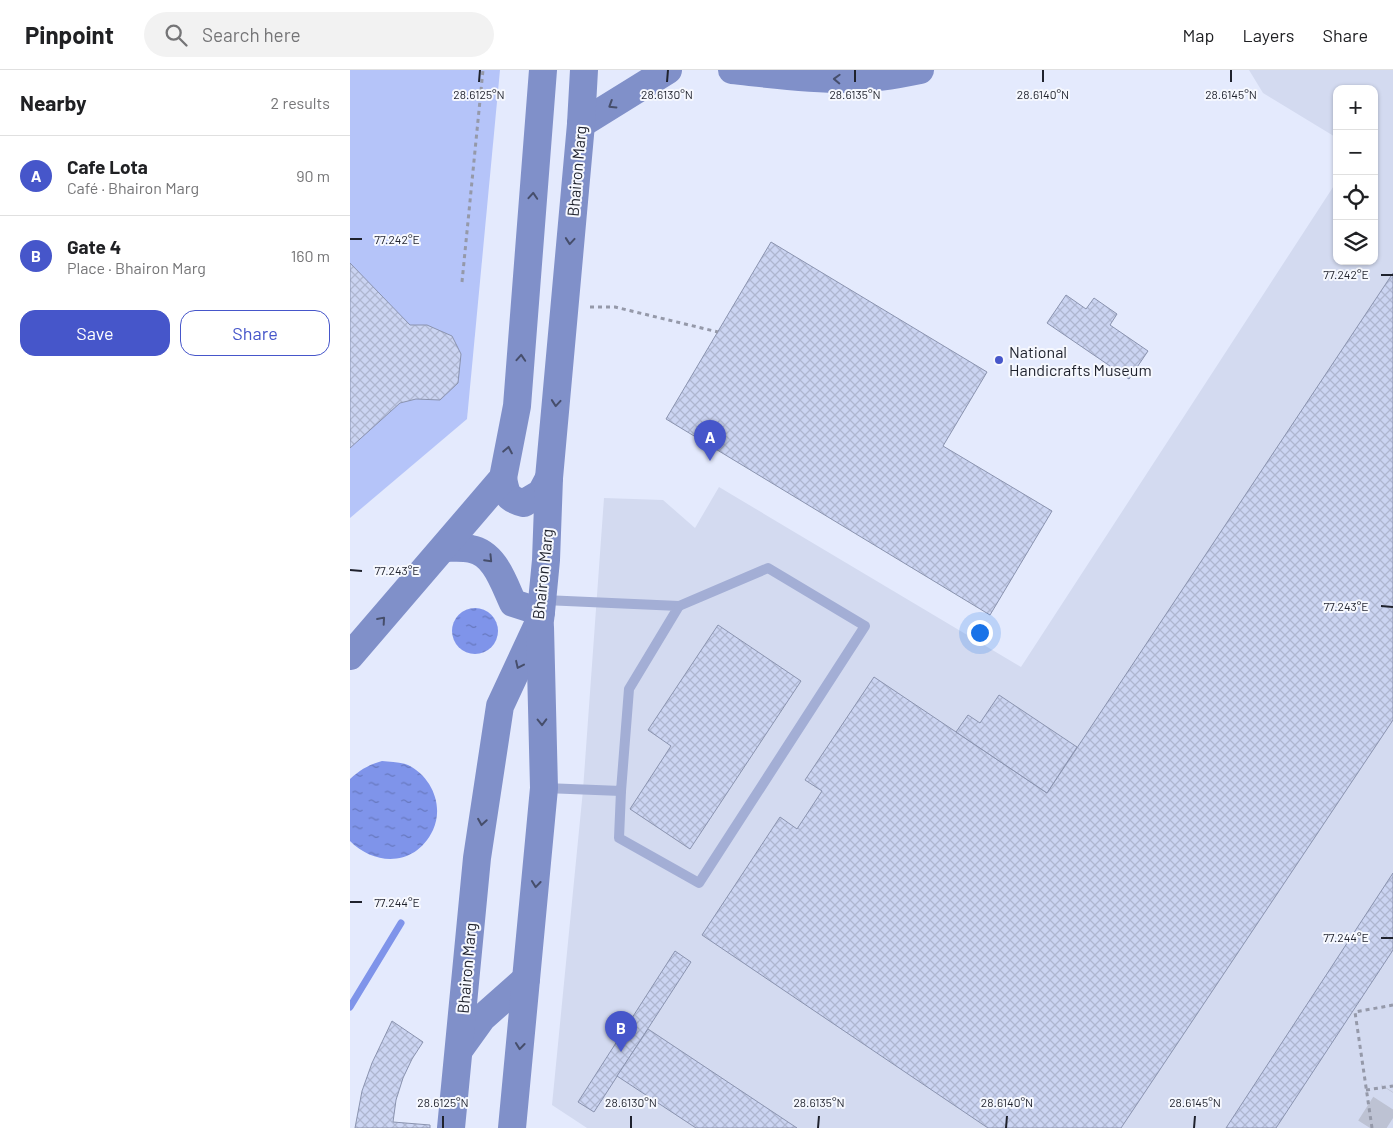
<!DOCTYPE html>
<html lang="en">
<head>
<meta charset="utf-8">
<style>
	:root { --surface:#fff; --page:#f2f2f2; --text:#202124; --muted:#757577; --line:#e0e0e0; --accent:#4656ca }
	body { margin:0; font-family:Barlow,sans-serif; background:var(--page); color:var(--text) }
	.controls { position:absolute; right:15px; top:15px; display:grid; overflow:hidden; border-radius:10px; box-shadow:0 1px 4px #0004 }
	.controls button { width:45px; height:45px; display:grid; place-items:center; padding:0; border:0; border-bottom:1px solid var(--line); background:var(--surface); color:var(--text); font:25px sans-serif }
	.you { position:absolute; left:629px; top:562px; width:18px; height:18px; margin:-12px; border:4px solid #fff; border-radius:50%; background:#1a73e8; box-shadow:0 0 0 8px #1a73e833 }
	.badge { display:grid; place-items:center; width:32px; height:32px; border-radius:50%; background:var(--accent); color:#fff; font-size:16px; font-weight:700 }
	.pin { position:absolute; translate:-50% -41px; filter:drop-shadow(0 1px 2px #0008) }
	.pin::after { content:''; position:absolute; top:26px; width:18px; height:15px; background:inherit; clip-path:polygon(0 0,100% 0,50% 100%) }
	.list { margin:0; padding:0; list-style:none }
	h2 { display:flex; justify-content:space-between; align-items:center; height:65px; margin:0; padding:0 20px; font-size:21px }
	h2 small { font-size:16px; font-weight:400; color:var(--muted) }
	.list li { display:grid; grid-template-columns:32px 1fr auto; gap:15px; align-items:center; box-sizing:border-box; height:80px; padding:0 20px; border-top:1px solid var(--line) }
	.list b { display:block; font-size:19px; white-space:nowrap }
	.list p { margin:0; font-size:16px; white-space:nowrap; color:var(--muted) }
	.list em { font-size:16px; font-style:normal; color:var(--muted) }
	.actions { display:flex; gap:10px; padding:15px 20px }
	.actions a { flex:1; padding:11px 0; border:1px solid var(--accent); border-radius:15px; text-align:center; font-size:18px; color:var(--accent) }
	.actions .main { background:var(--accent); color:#fff }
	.icon { flex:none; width:28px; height:28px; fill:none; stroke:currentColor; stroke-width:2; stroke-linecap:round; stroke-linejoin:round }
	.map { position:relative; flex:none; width:1043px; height:1058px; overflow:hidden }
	header { display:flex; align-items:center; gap:30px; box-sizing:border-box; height:70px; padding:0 25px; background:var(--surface); border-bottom:1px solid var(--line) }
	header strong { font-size:24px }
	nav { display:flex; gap:28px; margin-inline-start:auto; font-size:18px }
	.search { width:350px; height:45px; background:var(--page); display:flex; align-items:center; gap:12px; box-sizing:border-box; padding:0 18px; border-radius:28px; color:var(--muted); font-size:19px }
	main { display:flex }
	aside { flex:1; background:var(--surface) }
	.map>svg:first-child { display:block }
</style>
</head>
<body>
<header>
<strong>Pinpoint</strong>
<div class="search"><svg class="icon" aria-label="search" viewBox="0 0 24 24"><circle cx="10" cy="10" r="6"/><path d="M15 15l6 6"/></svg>Search here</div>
<nav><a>Map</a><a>Layers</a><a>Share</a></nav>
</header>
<main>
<aside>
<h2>Nearby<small>2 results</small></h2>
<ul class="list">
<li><span class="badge">A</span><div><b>Cafe Lota</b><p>Café · Bhairon Marg</p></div><em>90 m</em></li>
<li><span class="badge">B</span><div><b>Gate 4</b><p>Place · Bhairon Marg</p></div><em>160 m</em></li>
</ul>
<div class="actions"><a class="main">Save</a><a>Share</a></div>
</aside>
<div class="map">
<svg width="1043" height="1058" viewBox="0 0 1043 1058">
	<defs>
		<pattern id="water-ripples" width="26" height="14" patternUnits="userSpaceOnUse" patternTransform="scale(1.25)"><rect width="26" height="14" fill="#7f94ea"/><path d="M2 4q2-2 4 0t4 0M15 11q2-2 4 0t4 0" fill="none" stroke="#6778be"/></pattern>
		<pattern id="building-cross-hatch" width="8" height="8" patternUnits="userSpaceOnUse" patternTransform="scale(1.25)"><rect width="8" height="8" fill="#cbd4f2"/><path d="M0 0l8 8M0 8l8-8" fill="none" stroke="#aeb6d0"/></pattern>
	</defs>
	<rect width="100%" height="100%" fill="#e4eafd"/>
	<!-- built -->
	<polygon fill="#d3daf0" points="899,0 1043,0 1043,1058 237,1058 202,1035 233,720 254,428 313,430 345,458 369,417 671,597 987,111 987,191 1024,191 1024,19 987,19 987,68 913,23"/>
	<!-- green -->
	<polygon fill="#b5c4f9" points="0,0 150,0 117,349 0,448"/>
	<!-- water -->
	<g fill="url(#water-ripples)">
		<circle cx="125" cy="561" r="23"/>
		<path d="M32 691C40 692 50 692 58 695 82 707 94 736 83 760 66 796 26 797 0 771V709C10 700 18 695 32 691Z"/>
	</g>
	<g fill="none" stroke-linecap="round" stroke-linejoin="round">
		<!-- stream -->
		<polyline stroke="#7f94ea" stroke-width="7" points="0,937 51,853"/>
	</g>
	<!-- building -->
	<g fill="url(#building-cross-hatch)" stroke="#8a93af">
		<polygon points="421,172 637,302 593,376 702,441 640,545 316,349"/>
		<polygon points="0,193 60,255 77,255 102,266 111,284 108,313 90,330 66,329 50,333 0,378"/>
		<polygon points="1043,203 1043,650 771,1058 638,1058 352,865 430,747 447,759 472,721 455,710 524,607 697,723"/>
		<polygon points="716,225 736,239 744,228 767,244 760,255 798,281 779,309 697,253"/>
		<polygon points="368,555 451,611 340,779 280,739 321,676 298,660"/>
		<polygon points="649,625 727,677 697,723 606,662 618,645 630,653"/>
		<polygon points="1043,803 1043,880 926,1058 876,1058"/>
		<polygon points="325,881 341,892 244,1042 228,1032"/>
		<polygon points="42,951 73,972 62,989 53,1008 46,1030 43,1052 80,1055 80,1058 5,1058 12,1021 22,993"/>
		<polygon points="298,959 447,1058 346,1058 267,1006"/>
	</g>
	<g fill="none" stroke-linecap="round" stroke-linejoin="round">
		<!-- secondary-tunnel -->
		<polyline stroke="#bdc2d3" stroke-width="28" stroke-dasharray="28 14" stroke-linecap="butt" points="1020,1058 1043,1022"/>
		<!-- path -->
		<g stroke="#9599a9" stroke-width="3" stroke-dasharray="4 4" stroke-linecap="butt">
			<polyline points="112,212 133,0"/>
			<polyline points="240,237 265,237 368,262"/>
			<polyline points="1016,1020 1043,1016"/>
			<polyline points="1022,1058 1005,942 1043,935"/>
		</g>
		<!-- lane -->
		<g stroke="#a3aed5" stroke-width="10">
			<polyline points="194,530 329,536 279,619 271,721 195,718"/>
			<polyline points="271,721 269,768 349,813 515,556 418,498 329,536"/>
		</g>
		<!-- secondary -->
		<g stroke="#8090c9" stroke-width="28">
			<path d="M382 0C419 4 456 9 494 9 519 10 545 5 570 0"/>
			<polyline points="231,54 318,0"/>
			<path d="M153 408C156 424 157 429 174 433L191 423 199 408"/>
			<path d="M94 478C103 478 113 477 121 479 145 483 154 514 163 533L191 542"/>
			<polyline points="0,586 153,408 167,336 193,0"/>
			<polyline points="109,980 132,948 176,909"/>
			<polyline points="101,1058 127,788 150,636 190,550 191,542 196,490 199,408 231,54 234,0"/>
			<polyline points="162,1058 194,718 190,557"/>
		</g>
	</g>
	<!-- one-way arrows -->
	<defs><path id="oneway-chevron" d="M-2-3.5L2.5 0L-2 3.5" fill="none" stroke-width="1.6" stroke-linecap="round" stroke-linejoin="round" transform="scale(1.25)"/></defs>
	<g stroke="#464e6b">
		<use href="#oneway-chevron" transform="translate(487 9) rotate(-178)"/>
		<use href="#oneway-chevron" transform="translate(262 35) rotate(148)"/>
		<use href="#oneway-chevron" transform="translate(183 126) rotate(-86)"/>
		<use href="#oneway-chevron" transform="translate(220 171) rotate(95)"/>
		<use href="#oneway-chevron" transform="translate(171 288) rotate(-86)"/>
		<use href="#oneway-chevron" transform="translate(206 333) rotate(95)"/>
		<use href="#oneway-chevron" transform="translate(158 380) rotate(-79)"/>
		<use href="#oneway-chevron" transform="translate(139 489) rotate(46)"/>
		<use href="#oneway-chevron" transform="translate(32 550) rotate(-49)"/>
		<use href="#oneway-chevron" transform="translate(169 595) rotate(115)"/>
		<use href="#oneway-chevron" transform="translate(192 652) rotate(89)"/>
		<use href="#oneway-chevron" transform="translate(132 752) rotate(99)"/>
		<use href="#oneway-chevron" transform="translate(186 814) rotate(96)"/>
		<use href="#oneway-chevron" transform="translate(170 976) rotate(96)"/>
	</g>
	<!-- ticks -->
	<path fill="none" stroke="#1f222d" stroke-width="2" d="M129 12 130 0M317 12 318 0M505 12V0M693 12V0M881 12V0M0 169H12M1031 205H1043M0 500 12 501M1031 536 1043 537M0 832H12M1031 868H1043M93 1058V1046M281 1058V1046M468 1058 469 1046M656 1058 657 1046M844 1058 845 1046"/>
	<!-- markers -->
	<circle fill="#4656ca" stroke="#f6f8fe" stroke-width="2" cx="649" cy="290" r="5"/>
	<g text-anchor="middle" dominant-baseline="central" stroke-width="4" stroke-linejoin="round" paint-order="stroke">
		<!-- street labels -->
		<g font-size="16" fill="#1f222d" stroke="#f6f8fe">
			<text transform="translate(226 101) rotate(-85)">Bhairon Marg</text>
			<text transform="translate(192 504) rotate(-84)">Bhairon Marg</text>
			<text transform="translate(116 898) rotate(-85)">Bhairon Marg</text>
		</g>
		<!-- poi labels -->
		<g font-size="16" fill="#1f222d" stroke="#f6f8fe" text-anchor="start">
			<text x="659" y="281">National<tspan x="659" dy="18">Handicrafts Museum</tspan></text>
		</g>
	</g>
	<g font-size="12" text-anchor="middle" fill="#1f222d" stroke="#f6f8fe" stroke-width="4" stroke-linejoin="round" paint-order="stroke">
		<text x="129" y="29">28.6125°N</text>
		<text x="317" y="29">28.6130°N</text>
		<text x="505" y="29">28.6135°N</text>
		<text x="693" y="29">28.6140°N</text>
		<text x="881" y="29">28.6145°N</text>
		<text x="47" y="174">77.242°E</text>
		<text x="996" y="209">77.242°E</text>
		<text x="47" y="505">77.243°E</text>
		<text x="996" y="541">77.243°E</text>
		<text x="47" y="837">77.244°E</text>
		<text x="996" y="872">77.244°E</text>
		<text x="93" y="1037">28.6125°N</text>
		<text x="281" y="1037">28.6130°N</text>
		<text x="469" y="1037">28.6135°N</text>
		<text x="657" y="1037">28.6140°N</text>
		<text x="845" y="1037">28.6145°N</text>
	</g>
</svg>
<div class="controls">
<button>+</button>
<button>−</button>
<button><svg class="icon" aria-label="locate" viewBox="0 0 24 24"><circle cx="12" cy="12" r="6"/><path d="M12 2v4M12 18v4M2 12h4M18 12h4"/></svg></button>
<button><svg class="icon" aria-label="layers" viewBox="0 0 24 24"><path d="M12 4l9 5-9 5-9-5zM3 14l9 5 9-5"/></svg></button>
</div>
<div class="you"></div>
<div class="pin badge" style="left:360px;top:391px">A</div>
<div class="pin badge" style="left:271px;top:982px">B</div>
</div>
</main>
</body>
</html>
